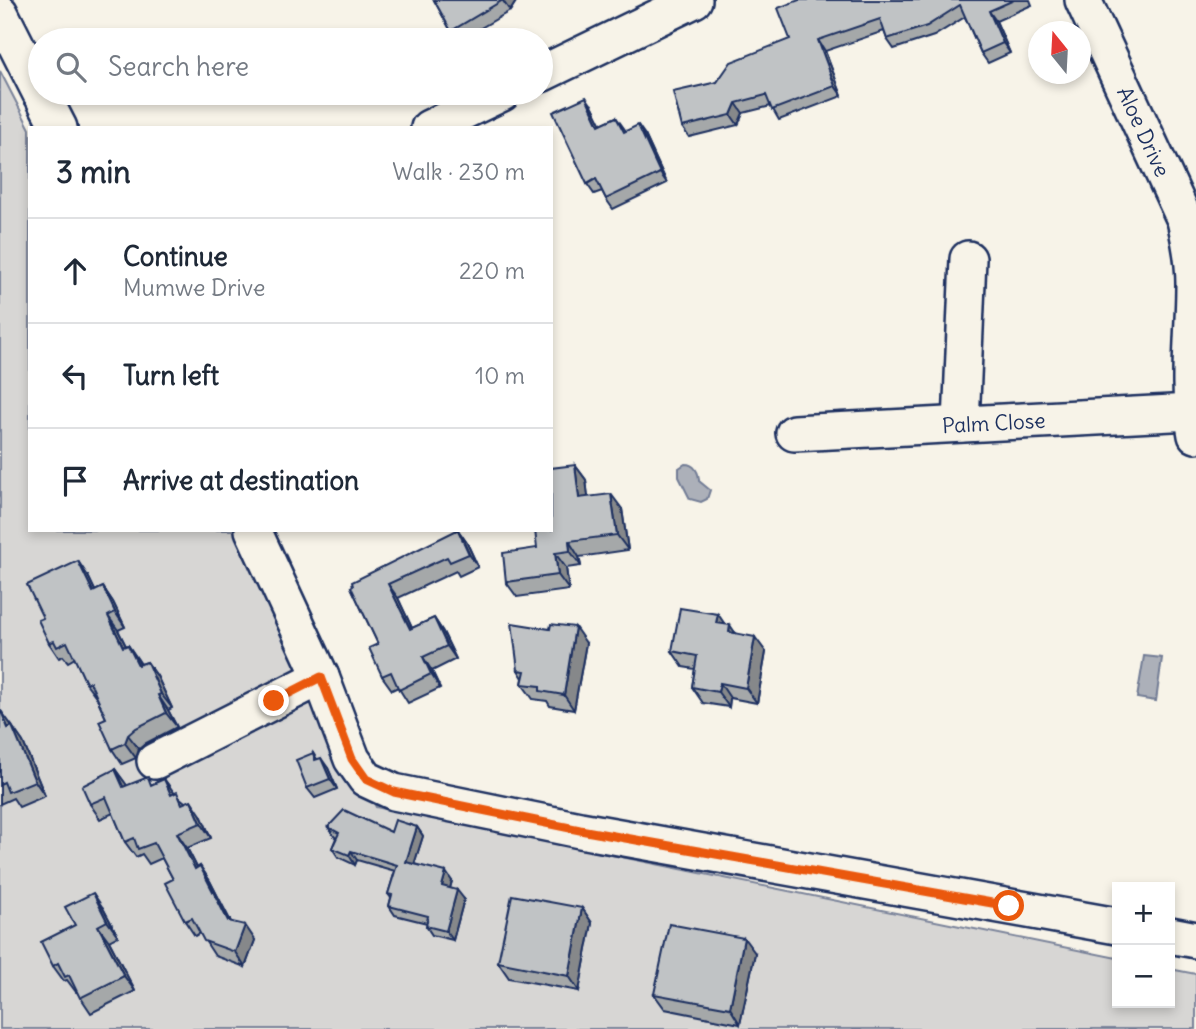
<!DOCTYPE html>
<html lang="en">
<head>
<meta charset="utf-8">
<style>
	:root { --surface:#fff; --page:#f2f2f3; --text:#1f2937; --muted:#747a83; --line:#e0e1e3 }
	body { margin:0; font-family:Delius,sans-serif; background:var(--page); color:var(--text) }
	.controls { position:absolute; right:21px; bottom:21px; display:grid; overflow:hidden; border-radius:0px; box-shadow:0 4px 10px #0003 }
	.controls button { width:63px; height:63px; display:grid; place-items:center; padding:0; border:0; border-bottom:2px solid var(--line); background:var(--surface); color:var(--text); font:35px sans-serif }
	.compass { position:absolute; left:1028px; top:21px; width:63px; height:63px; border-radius:50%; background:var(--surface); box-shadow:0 4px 10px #0003; rotate:342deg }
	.stop { position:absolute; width:21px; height:21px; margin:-16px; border:5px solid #ea580c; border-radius:50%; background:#fff }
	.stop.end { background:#ea580c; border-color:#fff; box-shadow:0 2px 7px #0008 }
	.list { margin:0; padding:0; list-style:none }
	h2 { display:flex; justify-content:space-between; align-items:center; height:91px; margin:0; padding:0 28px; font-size:30px }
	h2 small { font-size:23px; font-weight:400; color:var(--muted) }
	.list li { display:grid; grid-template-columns:46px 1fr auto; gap:21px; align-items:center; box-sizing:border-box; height:105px; padding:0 28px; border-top:2px solid var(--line) }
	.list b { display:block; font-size:26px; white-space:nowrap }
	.list p { margin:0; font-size:23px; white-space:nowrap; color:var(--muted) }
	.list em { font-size:23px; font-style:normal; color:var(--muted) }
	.icon { flex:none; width:38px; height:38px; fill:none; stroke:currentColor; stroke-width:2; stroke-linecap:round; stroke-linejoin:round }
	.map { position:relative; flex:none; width:1196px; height:1029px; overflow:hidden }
	.search { position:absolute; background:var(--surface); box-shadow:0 4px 10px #0003; left:28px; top:28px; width:525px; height:77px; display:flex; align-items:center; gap:18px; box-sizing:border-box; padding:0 24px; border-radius:38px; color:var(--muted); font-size:26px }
	.panel { position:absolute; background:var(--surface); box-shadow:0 4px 10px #0003; left:28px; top:126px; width:525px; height:406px; border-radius:0px }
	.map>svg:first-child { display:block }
</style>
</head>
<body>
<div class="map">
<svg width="1196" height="1029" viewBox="0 0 1196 1029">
	<rect width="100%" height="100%" fill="#f7f3e8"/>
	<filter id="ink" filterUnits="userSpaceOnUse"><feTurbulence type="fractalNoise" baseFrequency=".0143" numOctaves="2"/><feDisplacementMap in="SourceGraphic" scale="14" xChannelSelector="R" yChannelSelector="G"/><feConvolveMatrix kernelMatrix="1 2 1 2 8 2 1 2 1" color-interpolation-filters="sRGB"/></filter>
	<g filter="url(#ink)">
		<!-- green -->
		<polygon fill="#d7d6d4" stroke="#798299" stroke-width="2" points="0,71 30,129 30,530 235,530 376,807 1117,958 1117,1003 1170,1003 1170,969 1196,974 1196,1029 0,1029"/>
		<!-- water -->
		<g fill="#acb0b9" stroke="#727c95" stroke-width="2">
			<path d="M685 464C695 464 699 473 699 481L710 490 707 499 701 502 690 499 679 477V468Z"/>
			<polygon points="1144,656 1162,658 1156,701 1137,698"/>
		</g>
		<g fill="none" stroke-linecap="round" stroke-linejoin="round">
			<!-- minor casing -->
			<g stroke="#1b2f5e" stroke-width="40">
				<g id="minor">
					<path id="s1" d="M1083 0 1185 220C1190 241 1194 262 1194 284 1194 334 1186 386 1196 435"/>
					<polyline points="0,13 40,92"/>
					<polyline points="541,74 694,0"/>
					<polyline points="41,93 59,128"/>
					<polyline points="429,128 502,93"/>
					<polyline points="961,424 968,259"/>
					<path id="s2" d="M794 433 1191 412"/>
					<polyline points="253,530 321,677 352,759 366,779 394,792 580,830 1117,926"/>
					<polyline points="155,761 321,677"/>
					<polyline points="1170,935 1196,940"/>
				</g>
			</g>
			<!-- minor -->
			<use href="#minor" stroke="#f7f3e8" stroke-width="35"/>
		</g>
		<!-- wall -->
		<g fill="#a5a8a9" stroke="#1b2f5e" stroke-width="2">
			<polygon points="434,0 517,0 510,11 460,40 458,40 451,31"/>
			<polygon points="799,0 1030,0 1032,5 996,21 1010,53 988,63 981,53 965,17 934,36 894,49 887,39 884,31 825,51 842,96 779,120 771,106 743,113 738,125 689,137 682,127 717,82 790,39"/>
			<polygon points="593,107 601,124 616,117 626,131 645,135 667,183 613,209 606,199 602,191 594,194 587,184"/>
			<polygon points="575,465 586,480 588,497 622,509 628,550 579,557 581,566 566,568 569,590 517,597 506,582 537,548"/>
			<polygon points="458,530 467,543 478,567 459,576 456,571 398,598 412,628 434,618 443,632 456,659 432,671 440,688 408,703 398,687 392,690 382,676 378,644 351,587"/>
			<polygon points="88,576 95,591 103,587 113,602 125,627 118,630 126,646 128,645 141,664 147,662 157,676 172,708 168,710 177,727 146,743 139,749 136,758 122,764 112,749 106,718 97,698 86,683 75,658 68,662 63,656 59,658 49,643 43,618"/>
			<polygon points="725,624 736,633 766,652 757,703 730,698 729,707 703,703 692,687 695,669 683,667 672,651"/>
			<polygon points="586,643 574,710 550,706 547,701 533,699 522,684 523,678 518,670"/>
			<polygon points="0,711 1,711 23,742 45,796 19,807 13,798 0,804"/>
			<polygon points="313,753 317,759 328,768 337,789 315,798 307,788"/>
			<polygon points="115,769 127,786 153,784 164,779 174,793 201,815 211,838 187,848 197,868 200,866 210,881 231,922 255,940 245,967 215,956 200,933 195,936 185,921 173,879 162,858 149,864 142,854 136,857 125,842 113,813 100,819 90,804"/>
			<polygon points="328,827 391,832 417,827 423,836 414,864 452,881 450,888 464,899 453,940 432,935 426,926 427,923 395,915 389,906 391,898 388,894 395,871 357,860 355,865 338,857 332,848 336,838 334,836"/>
			<polygon points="103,908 118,936 109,941 135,991 91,1013 77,992 76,992 67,980 64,981 53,966 75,925"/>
			<polygon points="582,908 592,923 579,991 509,978 498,962"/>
			<polygon points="755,953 740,1024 665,1009 654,994"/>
		</g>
		<!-- shaded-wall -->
		<g fill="#86888a" stroke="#1b2f5e" stroke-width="2">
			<polygon points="503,0 517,0 510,11 503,1"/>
			<polygon points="989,11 996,21 1010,53 1003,43"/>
			<polygon points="818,40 825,51 842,96 835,86"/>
			<polygon points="586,97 593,107 607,135 599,125"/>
			<polygon points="736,103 743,113 738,125 731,115"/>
			<polygon points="638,125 645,135 667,183 660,173"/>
			<polygon points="575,465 586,480 590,513 579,498"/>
			<polygon points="611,494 622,509 628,550 617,535"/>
			<polygon points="458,530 467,543 478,567 469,554"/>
			<polygon points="569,541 579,557 581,566 570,551"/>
			<polygon points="555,553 566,568 569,590 558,575"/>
			<polygon points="78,561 88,576 103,607 93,592"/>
			<polygon points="388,584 398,598 419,643 410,629"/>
			<polygon points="103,587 113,602 125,627 115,612"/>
			<polygon points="718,614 728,629 716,623"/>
			<polygon points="108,616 118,630 134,662 123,647"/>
			<polygon points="434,618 443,632 456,659 447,646"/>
			<polygon points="730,625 740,640 729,632"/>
			<polygon points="575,627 586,643 574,710 564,695"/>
			<polygon points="755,637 766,652 757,703 746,688"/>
			<polygon points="128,645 138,660 148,680 138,665"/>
			<polygon points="423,657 432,671 440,688 431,674"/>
			<polygon points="147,662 157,676 172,708 161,694"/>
			<polygon points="720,683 730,698 729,707 718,692"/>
			<polygon points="158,695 168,710 177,727 166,713"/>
			<polygon points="1,711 12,726 8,728"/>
			<polygon points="12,726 23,742 45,796 35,781"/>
			<polygon points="128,735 139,749 136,758 125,743"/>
			<polygon points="321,758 328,768 337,789 330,779"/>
			<polygon points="115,769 126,784 134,802 123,787"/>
			<polygon points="164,779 175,794 171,795"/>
			<polygon points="191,800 201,815 211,838 201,823"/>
			<polygon points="417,827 423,836 412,871 406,862"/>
			<polygon points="177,833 187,848 205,883 195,869"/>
			<polygon points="351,851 357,860 355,865 349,855"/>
			<polygon points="200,866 210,881 238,936 228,921"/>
			<polygon points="446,872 452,881 448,895 442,886"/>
			<polygon points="457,890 464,899 453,940 446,931"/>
			<polygon points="93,893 103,908 118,936 107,921"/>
			<polygon points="582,908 592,923 579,991 569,976"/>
			<polygon points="245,925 255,940 245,967 235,952"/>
			<polygon points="98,926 109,941 135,991 124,976"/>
			<polygon points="744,938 755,953 740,1024 730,1008"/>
		</g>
		<!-- building -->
		<g fill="#c0c3c5" stroke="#1b2f5e" stroke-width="2">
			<polygon points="434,0 503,0 451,31"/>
			<polygon points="799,0 1014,0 989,11 1003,43 981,53 960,5 927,26 887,39 880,19 818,40 835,86 772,110 766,95 736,103 731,115 682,127 673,92 717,82 731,62 790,39 778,8"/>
			<polygon points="586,97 599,125 616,117 624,132 638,125 660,173 606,199 596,179 587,184 553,112"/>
			<polygon points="575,465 579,498 611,494 617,535 569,541 570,551 555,553 558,575 506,582 503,553 537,548 535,530 551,530 551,468"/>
			<polygon points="457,530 458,530 469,554 450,562 447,557 388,584 410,629 434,618 447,646 423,657 431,674 399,690 391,672 382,676 369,648 378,644 351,587 353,586 352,582"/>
			<polygon points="78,561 93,592 103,587 115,612 108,616 123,647 128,645 138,665 147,662 161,694 158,695 166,713 136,728 128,735 125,743 112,749 99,721 106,718 90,682 86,683 67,642 57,647 54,641 49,643 38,620 43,618 27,585"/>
			<polygon points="680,608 718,614 716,623 730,625 729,632 755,637 746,688 720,683 718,692 692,687 697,656 672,651"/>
			<polygon points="512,623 550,629 551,624 575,627 564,695 540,691 540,686 522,684 525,671 518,670"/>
			<polygon points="0,711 1,711 8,728 12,726 35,781 8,792 4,782 0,784"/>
			<polygon points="313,753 315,760 321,758 330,779 307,788 296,760"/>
			<polygon points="115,769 123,787 148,777 151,785 164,779 171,795 177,792 182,804 191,800 201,823 177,833 195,869 200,866 228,921 245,925 235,952 204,941 192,918 185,921 165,883 173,879 154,843 138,849 134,838 125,842 106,797 90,804 82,786"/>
			<polygon points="344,810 391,832 395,820 417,827 406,862 446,872 442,886 457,890 446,931 426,926 428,916 389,906 392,895 388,894 397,865 351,851 349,855 332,848 339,833 328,827"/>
			<polygon points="93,893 107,921 98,926 124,976 80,998 69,975 65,977 58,963 53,966 41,942 75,925 65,907"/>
			<polygon points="512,895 582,908 569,976 498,962"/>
			<polygon points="669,924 744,938 730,1008 654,994"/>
		</g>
	</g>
	<g fill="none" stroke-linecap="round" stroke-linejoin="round" filter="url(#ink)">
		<!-- route -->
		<polyline stroke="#ea580c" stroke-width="9" points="274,701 321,677 352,759 366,779 394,792 580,830 1009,906"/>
	</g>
	<g text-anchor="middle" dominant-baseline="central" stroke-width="6" stroke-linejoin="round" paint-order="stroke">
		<!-- street labels -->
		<g font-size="21" fill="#1b2f5e" stroke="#f7f3e8">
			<text stroke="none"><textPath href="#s1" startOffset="145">Aloe Drive</textPath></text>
			<text stroke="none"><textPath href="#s2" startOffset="200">Palm Close</textPath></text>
		</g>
	</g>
</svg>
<div class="controls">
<button>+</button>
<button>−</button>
</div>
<svg class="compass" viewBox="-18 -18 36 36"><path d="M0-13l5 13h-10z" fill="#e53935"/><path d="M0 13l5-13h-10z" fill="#747a83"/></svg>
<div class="stop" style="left:1009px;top:906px"></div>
<div class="stop end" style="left:274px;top:701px"></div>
<div class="search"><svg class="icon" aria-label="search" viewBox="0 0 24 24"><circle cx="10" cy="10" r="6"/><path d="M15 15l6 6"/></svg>Search here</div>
<section class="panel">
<h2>3 min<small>Walk · 230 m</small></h2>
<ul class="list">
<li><svg class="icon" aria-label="ahead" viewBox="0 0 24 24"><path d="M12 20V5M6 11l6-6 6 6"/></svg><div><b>Continue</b><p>Mumwe Drive</p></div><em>220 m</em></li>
<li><svg class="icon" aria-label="left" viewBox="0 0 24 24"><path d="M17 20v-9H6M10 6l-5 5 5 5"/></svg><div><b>Turn left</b></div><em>10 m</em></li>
<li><svg class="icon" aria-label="arrive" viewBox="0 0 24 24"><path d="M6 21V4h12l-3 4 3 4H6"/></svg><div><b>Arrive at destination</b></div></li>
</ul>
</section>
</div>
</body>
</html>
